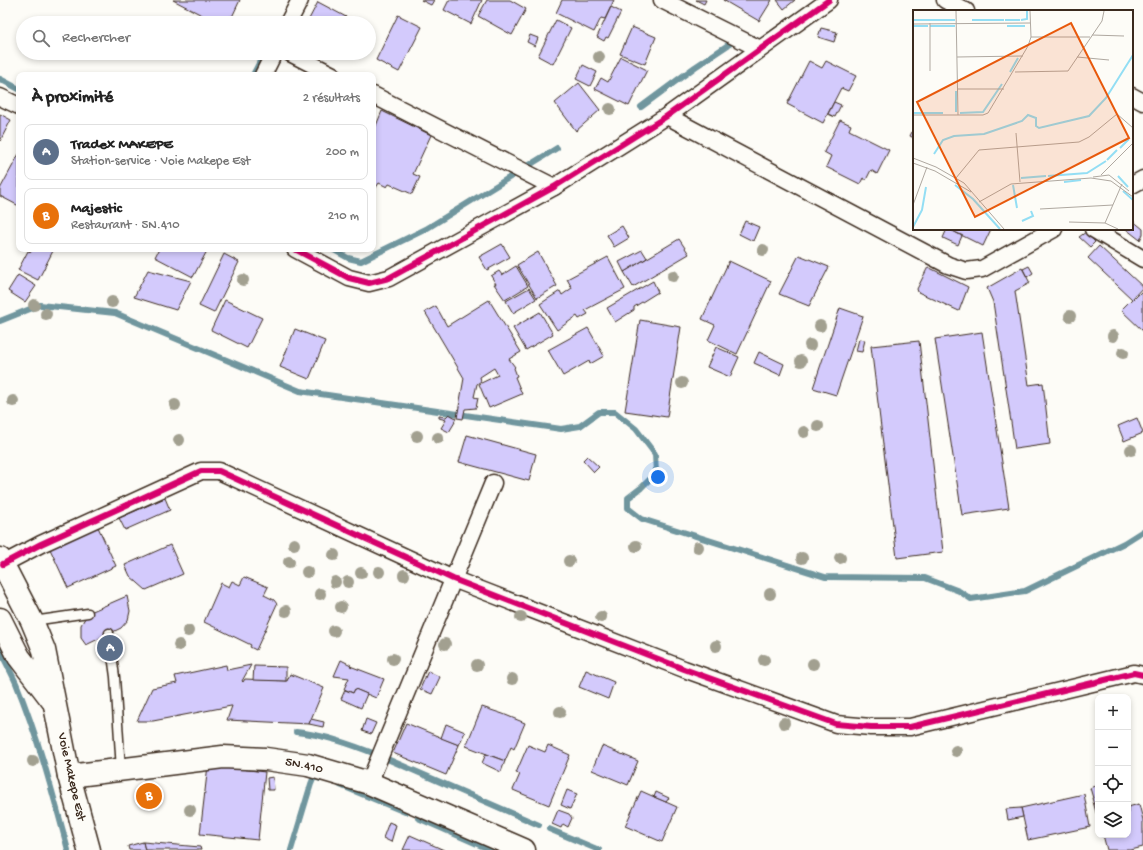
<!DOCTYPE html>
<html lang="fr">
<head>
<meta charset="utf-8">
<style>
	:root { --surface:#fff; --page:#f6f6f6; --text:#222; --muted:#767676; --line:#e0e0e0; --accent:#d1495b }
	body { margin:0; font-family:"Gochi Hand",sans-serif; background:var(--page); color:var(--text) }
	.controls { position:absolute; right:12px; bottom:12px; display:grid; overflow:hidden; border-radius:8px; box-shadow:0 2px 6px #0003 }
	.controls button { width:36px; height:36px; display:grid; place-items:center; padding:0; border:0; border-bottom:1px solid var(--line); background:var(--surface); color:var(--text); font:20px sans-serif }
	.you { position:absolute; left:658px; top:477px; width:14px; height:14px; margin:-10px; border:3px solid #fff; border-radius:50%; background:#1a73e8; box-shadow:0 0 0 6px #1a73e833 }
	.badge { display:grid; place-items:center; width:26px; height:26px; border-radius:50%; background:var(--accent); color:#fff; font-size:13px; font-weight:700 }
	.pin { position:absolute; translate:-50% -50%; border:2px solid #fff; box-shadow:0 1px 4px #0006 }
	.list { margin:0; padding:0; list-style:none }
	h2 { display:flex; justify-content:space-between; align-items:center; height:52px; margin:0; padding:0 16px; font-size:17px }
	h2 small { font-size:13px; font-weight:400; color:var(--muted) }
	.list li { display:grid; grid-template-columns:26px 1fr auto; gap:12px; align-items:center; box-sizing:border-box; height:56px; margin:0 8px 8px; padding:0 8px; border:1px solid var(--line); border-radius:8px }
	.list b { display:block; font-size:15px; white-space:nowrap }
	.list p { margin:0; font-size:13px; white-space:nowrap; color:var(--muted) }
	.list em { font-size:13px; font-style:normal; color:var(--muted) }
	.icon { flex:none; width:22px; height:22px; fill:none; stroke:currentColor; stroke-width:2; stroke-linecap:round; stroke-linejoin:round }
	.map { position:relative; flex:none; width:1143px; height:850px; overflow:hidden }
	.search { position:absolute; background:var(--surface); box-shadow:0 2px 6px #0003; left:16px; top:16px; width:360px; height:44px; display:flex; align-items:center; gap:10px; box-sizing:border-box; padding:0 14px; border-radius:22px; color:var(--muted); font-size:15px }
	.panel { position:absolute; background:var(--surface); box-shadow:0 2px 6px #0003; left:16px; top:72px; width:360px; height:180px; border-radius:8px }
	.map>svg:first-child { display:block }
</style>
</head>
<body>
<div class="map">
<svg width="1143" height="850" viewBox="0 0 1143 850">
	<rect width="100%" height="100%" fill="#fdfcf7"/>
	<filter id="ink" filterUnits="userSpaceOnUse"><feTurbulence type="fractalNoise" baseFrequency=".025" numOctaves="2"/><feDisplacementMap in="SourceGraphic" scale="8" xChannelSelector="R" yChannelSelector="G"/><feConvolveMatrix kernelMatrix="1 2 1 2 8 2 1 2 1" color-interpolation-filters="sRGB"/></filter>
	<g filter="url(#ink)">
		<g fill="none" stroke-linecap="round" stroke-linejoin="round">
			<!-- stream -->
			<g stroke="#70969e" stroke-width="6">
				<polyline points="253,75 264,54"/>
				<polyline points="0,79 19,89"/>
				<polyline points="641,107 695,67 731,43"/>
				<polyline points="332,249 348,258 361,261 426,229 557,148"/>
				<polyline points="0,321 40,305 115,313 300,391 561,429 580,426 599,412 615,412 636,429 655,454 656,473 641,488 628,498 628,508 642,519 825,577 925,578 959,591 971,599 1025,591 1124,543 1143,531"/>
				<path d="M0 650C5 661 11 672 16 683 38 737 53 794 68 850"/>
				<path d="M296 732C325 735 350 744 378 755"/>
				<polyline points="385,758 539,825"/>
				<polyline points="340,785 405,812"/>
				<polyline points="418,818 491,850"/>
				<polyline points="549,829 599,850"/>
				<polyline points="291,850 311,784 314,777 320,779"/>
			</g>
		</g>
		<!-- building -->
		<g fill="#d3cafc" stroke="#3b2a1e">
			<polygon points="173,0 240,0 232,17 230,16 226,23 217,23"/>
			<polygon points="421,0 434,0 431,5"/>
			<polygon points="449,0 482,0 471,24 444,10"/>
			<polygon points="487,0 510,0 526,9 512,35 478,16"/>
			<polygon points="562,0 614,0 605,19 601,18 594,32 556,13"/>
			<polygon points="696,0 706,0 704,4"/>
			<polygon points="723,0 772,0 759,21"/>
			<polygon points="777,0 795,0 784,9"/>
			<polygon points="318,2 348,18 346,23 307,23"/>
			<polygon points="611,7 621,12 608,38 606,37 604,41 597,37"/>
			<polygon points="398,15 422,27 399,72 376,60"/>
			<polygon points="556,20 571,28 553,64 538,56"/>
			<polygon points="632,27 656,37 645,64 620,54"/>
			<polygon points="821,28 837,32 834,42 818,37"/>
			<polygon points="530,35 538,38 535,46 527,42"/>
			<polygon points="621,57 647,70 629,106 595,89 601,78 608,82"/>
			<polygon points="809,61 822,68 826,61 856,76 848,91 841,88 823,123 787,104"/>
			<polygon points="583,65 597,72 590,86 576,79"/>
			<polygon points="579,83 600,110 576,131 555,103"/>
			<polygon points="834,102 841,105 835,117 828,114"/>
			<polygon points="382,111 431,135 413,174 420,177 412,194 389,184 387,187 379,183 373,192 373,133"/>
			<polygon points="0,114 11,120 0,141"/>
			<polygon points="840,120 851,125 849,130 889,150 877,174 871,170 866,180 863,178 860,184 826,167 831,156 824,152"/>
			<polygon points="914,128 914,138 910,136"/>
			<polygon points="19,154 19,206 0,196 0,189"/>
			<polygon points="1132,220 1143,229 1143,234 1140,240 1126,229 1132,229"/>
			<polygon points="745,221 759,227 753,241 739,234"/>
			<polygon points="622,226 629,238 614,247 607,235"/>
			<polygon points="947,229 949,229 962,236 958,245 943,238"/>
			<polygon points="949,229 991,229 983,246"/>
			<polygon points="1086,232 1095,242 1090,247 1079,237"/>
			<polygon points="679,239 689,254 633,287 624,272"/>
			<polygon points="502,244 510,257 487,270 479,257"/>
			<polygon points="1099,246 1143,287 1133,298 1134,299 1143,290 1143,331 1121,310 1132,299 1088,258"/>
			<polygon points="32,249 54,249 38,280 18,270 28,251 31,252"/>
			<polygon points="159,249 208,249 193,277 155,257"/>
			<polygon points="235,249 245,249 240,252"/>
			<polygon points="642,250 647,258 624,272 619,262"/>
			<polygon points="538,252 557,286 537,298 517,265"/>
			<polygon points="224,254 239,262 214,313 199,306"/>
			<polygon points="799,255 829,267 809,306 779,294"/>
			<polygon points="608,257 625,289 585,310 588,314 579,319 577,316 557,330 540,304 560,291 562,295 572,288 567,279"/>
			<polygon points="729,261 771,281 737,354 708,340 715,325 702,319"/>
			<polygon points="516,266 528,286 505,300 494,284 496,284 491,276 499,271 502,275"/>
			<polygon points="1029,266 1033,273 1027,277 1023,269"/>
			<polygon points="928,267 968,287 959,311 918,292 917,289"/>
			<polygon points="1022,268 1030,283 1015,291 1029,385 1043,383 1050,444 1015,449 993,302 987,288"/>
			<polygon points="148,270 191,281 176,310 134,297"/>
			<polygon points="18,275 36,286 25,302 8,291"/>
			<polygon points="653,281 658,292 634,307 634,310 615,322 607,308"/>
			<polygon points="529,288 536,299 513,313 506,301"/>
			<polygon points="225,300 262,318 247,348 211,330"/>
			<polygon points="489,300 521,352 509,359 515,367 514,368 517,376 515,377 522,394 489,408 479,384 498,375 494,368 480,377 481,381 477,384 474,397 478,398 476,408 465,409 463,419 457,418 464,378 425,312 436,306 447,326"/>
			<polygon points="840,308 863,316 836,395 813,388"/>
			<polygon points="540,312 553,334 526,350 513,328"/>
			<polygon points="640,320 681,327 667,417 625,411"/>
			<polygon points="588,328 604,356 590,364 589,361 563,376 548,350"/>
			<polygon points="295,329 325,341 309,379 280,367"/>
			<polygon points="982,332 1009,508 962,515 935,339"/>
			<polygon points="859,339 865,340 862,352 856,351"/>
			<polygon points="919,341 943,552 897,558 871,346"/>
			<polygon points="716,347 739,357 730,377 707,367"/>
			<polygon points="759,352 784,364 780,375 754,363"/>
			<polygon points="449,414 456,418 454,422 455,422 449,432 441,428 446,420 439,418 439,416 446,417"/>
			<polygon points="1137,418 1143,433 1124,441 1118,426"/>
			<polygon points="467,435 536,454 529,481 459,462"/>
			<polygon points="587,456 599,467 594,472 583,460"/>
			<polygon points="165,498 170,510 125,530 119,518"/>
			<polygon points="98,527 116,566 68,588 50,549"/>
			<polygon points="170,545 183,574 146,590 130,576 125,565"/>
			<polygon points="244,577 268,587 264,595 274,600 277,604 256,650 250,647 251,645 204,622 221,583 229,587 232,581 240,585"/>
			<polygon points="127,596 130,611 128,620 121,628 86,645 81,638 81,625 88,613"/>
			<polygon points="341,660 351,665 350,666 384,679 376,698 355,689 353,693 344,689 349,678 334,676"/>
			<polygon points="226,665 227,670 251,665 242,681 243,682 245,679 287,681 290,674 324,688 309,724 227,720 232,706 231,706 153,721 137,721 152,688 177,683 175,676"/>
			<polygon points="254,666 286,667 286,681 253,680"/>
			<polygon points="586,670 614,682 608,699 579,687"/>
			<polygon points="428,671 440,677 432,694 420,689"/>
			<polygon points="355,689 367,694 361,708 341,699 345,690 353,693"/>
			<polygon points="482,707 503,714 525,723 514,749 511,747 505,761 466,746"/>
			<polygon points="311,719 324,722 323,727 309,724"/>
			<polygon points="366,719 376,723 371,734 362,731"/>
			<polygon points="406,723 459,745 446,775 393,753"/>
			<polygon points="446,724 465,732 459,745 441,738"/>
			<polygon points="528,745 545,752 548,745 570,755 549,805 513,790 520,774 516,773"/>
			<polygon points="602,746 638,761 628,785 592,770"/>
			<polygon points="486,754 505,761 501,772 482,763"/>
			<polygon points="208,765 265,772 258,840 200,834"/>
			<polygon points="273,777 274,790 268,790 267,778"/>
			<polygon points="1097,785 1098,816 1097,816 1092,798 1093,798 1090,788"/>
			<polygon points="567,790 577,794 570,809 561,805"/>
			<polygon points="641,791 677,807 662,842 625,826"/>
			<polygon points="656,792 669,798 666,802 654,797"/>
			<polygon points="1084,794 1090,827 1028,840 1021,808"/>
			<polygon points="1139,804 1143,820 1143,847 1131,850 1107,850 1103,835 1128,835 1128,807"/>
			<polygon points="1021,808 1023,817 1008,820 1006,809"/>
			<polygon points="558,810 569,814 572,818 568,827 563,824 561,828 552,824"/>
			<polygon points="389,822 396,825 391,842 383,838"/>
			<polygon points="410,835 444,850 403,850"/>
			<polygon points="143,842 145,850 129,850 128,846"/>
			<polygon points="143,842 200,847 201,850 145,850"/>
		</g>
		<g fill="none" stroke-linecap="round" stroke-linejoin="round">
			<!-- lane casing -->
			<g stroke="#3b2a1e" stroke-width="11">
				<g id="lane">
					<polyline points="33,621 88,613"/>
					<polyline points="109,633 115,677 121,770"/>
				</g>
			</g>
			<!-- street casing -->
			<g stroke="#3b2a1e" stroke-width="19">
				<g id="street">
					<polyline points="662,0 760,49"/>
					<polyline points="945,0 966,11"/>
					<polyline points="288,23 300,0"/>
					<polyline points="290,53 333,75"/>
					<polyline points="263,75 274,53"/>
					<polyline points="373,95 554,187"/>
					<polyline points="1132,96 1143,102"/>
					<polyline points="0,97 19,106"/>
					<polyline points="667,116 948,265 966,271 982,269 1054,229"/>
					<polyline points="1132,185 1143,179"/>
					<polyline points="1093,229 1143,259"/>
					<polyline points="295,249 349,278 369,283 389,278 554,187 667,116 829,0"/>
					<polyline points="3,564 41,544 201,471 219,471 453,579 684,669 836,724 871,727 910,727 1134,673 1143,675"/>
					<polyline points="369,783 493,483"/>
				</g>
			</g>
			<!-- secondary casing -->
			<g stroke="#3b2a1e" stroke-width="25">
				<polyline id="secondary" points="69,776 223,757 266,759 308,765 369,783 524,850"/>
			</g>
			<!-- primary casing -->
			<g stroke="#3b2a1e" stroke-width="25">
				<g id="primary">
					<polyline points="0,559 32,621 44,650 69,776 89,850"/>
					<polyline points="0,619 19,657 52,700"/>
				</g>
			</g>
			<!-- lane -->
			<use href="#lane" stroke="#fdfcf7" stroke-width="8"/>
			<!-- street -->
			<use href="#street" stroke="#fdfcf7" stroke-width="16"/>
			<!-- secondary -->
			<use href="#secondary" stroke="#fdfcf7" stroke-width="22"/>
			<!-- primary -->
			<use href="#primary" stroke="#fdfcf7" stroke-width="22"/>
			<!-- cycleway casing -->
			<g stroke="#fdfcf7" stroke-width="8">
				<g id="cycleway">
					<polyline points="295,249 349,278 369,283 389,278 554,187 667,116 829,0"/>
					<polyline points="3,564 41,544 201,471 219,471 453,579 684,669 836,724 871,727 910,727 1134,673 1143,675"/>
				</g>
			</g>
			<!-- cycleway -->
			<use href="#cycleway" stroke="#d6006c" stroke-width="6"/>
		</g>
		<!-- trees -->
		<g fill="#a2a090">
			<circle cx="599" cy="57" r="6"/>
			<circle cx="610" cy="109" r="6"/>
			<circle cx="763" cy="250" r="6"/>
			<circle cx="673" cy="276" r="6"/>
			<circle cx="243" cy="280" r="6"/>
			<circle cx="112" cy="302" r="6"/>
			<circle cx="34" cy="305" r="6"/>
			<circle cx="46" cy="314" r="6"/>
			<circle cx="1070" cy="316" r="6"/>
			<circle cx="820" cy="326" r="6"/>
			<circle cx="1113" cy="336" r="6"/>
			<circle cx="810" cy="345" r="6"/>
			<circle cx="1123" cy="353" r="6"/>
			<circle cx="801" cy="361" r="6"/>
			<circle cx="682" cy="383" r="6"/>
			<circle cx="13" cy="401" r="6"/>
			<circle cx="175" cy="405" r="6"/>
			<circle cx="818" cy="426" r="6"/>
			<circle cx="804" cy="432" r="6"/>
			<circle cx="417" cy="436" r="6"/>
			<circle cx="438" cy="438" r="6"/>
			<circle cx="179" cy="440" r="6"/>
			<circle cx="1131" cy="450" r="6"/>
			<circle cx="294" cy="544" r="6"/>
			<circle cx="636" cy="546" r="6"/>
			<circle cx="698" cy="547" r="6"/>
			<circle cx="334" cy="555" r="6"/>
			<circle cx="802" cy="558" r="6"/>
			<circle cx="840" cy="558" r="6"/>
			<circle cx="569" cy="561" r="6"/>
			<circle cx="289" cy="562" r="6"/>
			<circle cx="307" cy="572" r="6"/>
			<circle cx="379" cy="572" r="6"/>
			<circle cx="361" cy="573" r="6"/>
			<circle cx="404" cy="575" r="6"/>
			<circle cx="335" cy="582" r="6"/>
			<circle cx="348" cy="582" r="6"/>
			<circle cx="320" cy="594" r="6"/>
			<circle cx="770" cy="594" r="6"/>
			<circle cx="341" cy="607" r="6"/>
			<circle cx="286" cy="611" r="6"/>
			<circle cx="521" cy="617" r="6"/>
			<circle cx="601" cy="617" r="6"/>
			<circle cx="188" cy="631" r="6"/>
			<circle cx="334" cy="631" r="6"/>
			<circle cx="445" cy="644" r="6"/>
			<circle cx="179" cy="645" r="6"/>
			<circle cx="716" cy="646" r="6"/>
			<circle cx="393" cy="659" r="6"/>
			<circle cx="764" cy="660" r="6"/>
			<circle cx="813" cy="664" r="6"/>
			<circle cx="477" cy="665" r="6"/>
			<circle cx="512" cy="679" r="6"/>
			<circle cx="560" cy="712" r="6"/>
			<circle cx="784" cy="723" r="6"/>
			<circle cx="956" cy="751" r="6"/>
			<circle cx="33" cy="761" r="6"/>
			<circle cx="190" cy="810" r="6"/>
		</g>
	</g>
	<g text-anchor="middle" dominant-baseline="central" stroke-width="3" stroke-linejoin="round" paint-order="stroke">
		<!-- street labels -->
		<g font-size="13" fill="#3b2a1e" stroke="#fdfcf7">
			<text transform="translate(304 766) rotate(12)">5N.410</text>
			<text transform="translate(71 777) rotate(77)">Voie Makepe Est</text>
		</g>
	</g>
	<!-- overview -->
	<g transform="translate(913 10)">
		<rect width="220" height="220" fill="#fdfcf7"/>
		<path fill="none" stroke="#93def4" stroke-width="2" d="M0 10H42M59 10H91M92 10H107M108 10 114 9V1M0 16H15M17 16H42M94 16H112M97 62 105 48M43 81V102M0 103H30M47 103 70 102 89 74M207 138 216 129M21 144 30 130 41 126 71 124 109 111 115 105 123 108V116L126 118 176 106 193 88 220 45M194 150 204 140M135 166 174 163 193 151M205 166 215 177M108 168 133 166M151 172 168 170M42 175 60 189 87 219M100 175 104 198M210 181 220 190M109 211 120 206 118 201M0 217 9 200 13 177"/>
		<path fill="none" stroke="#afa8a0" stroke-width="1" d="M43 1 45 105M0 14 117 13M179 25 211 26M118 27H177M44 47 110 46M164 47 196 50M17 61V13M102 62 155 61 189 11 191 1M44 79H91M0 105H70L75 103 115 36 118 27 117 1M103 123 107 172M0 148 23 157 51 173 91 219M0 153 22 161 58 182M188 165 220 133M180 167 196 165 216 181M43 168 66 140 166 132 176 127 204 104 220 118M66 192 98 174 178 168 198 171 220 187M0 195 14 157M127 199 200 195M156 212 192 213 209 174M192 213 205 219"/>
		<path fill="#e8590c" fill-opacity="0.15" stroke="#e8590c" stroke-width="2" d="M158 13 216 128 62 207 4 92Z"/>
		<rect width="220" height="220" fill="none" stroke="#3b2a1e" stroke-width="2"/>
	</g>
</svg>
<div class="controls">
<button>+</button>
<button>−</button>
<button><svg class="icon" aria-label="locate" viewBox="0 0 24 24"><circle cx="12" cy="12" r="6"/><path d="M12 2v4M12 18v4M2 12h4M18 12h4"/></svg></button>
<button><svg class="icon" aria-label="layers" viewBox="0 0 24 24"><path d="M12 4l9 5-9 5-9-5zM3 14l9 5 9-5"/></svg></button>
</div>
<div class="you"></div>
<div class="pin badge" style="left:110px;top:648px;background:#5c6f8a">A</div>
<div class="pin badge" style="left:149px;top:796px;background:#e8710a">B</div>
<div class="search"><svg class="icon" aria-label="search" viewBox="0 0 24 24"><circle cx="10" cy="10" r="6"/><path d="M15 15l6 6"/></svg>Rechercher</div>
<section class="panel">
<h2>À proximité<small>2 résultats</small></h2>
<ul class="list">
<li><span class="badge" style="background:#5c6f8a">A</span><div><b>Tradex MAKEPE</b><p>Station-service · Voie Makepe Est</p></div><em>200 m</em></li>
<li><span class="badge" style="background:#e8710a">B</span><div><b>Majestic</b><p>Restaurant · 5N.410</p></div><em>210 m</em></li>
</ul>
</section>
</div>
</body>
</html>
